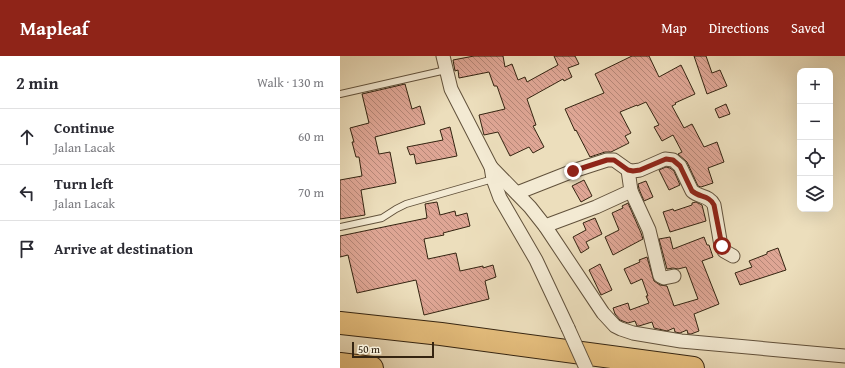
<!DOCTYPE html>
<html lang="en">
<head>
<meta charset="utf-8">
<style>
	:root { --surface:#fff; --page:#f2f2f3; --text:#2b2b33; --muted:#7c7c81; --line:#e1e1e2; --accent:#8f2418 }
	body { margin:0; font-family:"Gentium Book Plus",serif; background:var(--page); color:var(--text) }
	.controls { position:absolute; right:12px; top:12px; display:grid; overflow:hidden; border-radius:8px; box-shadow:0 4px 16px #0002 }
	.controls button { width:36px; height:36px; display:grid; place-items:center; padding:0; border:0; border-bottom:1px solid var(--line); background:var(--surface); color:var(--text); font:20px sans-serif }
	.scale { position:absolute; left:12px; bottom:10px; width:82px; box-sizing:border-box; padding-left:4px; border:2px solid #342411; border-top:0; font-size:11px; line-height:14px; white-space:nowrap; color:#342411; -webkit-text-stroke:3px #f3ead3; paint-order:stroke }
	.stop { position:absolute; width:12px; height:12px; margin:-9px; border:3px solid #8f2418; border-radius:50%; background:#fff }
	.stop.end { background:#8f2418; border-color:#fff; box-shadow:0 1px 4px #0008 }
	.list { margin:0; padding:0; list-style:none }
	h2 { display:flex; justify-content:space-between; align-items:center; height:52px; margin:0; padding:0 16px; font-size:17px }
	h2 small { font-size:13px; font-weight:400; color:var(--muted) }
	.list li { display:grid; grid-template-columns:26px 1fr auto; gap:12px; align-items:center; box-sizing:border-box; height:56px; padding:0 16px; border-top:1px solid var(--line) }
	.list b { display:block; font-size:15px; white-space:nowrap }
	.list p { margin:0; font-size:13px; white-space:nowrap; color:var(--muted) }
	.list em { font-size:13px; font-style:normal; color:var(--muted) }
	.icon { flex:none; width:22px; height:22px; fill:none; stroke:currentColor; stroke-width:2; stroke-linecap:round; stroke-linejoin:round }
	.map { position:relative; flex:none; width:505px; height:312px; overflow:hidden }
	header { display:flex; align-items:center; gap:24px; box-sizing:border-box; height:56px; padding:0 20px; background:var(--accent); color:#fff }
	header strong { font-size:19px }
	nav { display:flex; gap:22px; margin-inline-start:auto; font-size:14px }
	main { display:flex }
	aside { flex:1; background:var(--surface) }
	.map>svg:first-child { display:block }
</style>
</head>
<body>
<header>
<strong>Mapleaf</strong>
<nav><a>Map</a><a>Directions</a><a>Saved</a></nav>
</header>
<main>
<aside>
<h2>2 min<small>Walk · 130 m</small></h2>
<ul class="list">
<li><svg class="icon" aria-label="ahead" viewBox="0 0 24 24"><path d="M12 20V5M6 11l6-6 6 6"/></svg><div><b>Continue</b><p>Jalan Lacak</p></div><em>60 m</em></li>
<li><svg class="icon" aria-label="left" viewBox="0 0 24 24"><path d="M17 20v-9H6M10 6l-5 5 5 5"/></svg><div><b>Turn left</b><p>Jalan Lacak</p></div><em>70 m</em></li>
<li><svg class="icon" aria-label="arrive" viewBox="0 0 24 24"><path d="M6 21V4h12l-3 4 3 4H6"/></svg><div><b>Arrive at destination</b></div></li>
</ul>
</aside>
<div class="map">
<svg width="505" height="312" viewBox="0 0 505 312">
	<defs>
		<pattern id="building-back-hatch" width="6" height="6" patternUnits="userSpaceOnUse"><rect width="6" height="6" fill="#dfa695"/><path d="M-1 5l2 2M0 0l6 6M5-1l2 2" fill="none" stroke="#b68778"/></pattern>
	</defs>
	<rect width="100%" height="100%" fill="#ecdebc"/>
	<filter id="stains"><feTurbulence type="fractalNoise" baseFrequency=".005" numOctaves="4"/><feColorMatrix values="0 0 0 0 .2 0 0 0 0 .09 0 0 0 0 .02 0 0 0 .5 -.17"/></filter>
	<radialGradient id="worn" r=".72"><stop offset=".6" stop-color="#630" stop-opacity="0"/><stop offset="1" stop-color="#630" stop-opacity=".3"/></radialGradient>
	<!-- building -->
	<g fill="url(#building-back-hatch)" stroke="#342411">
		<polygon points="134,0 163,0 165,11 172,8 178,24 185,21 187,26 218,9 214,0 235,0 239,8 228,12 232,21 224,25 223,23 187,43 196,69 193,70 204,91 193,97 189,91 170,100 158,76 144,79 139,59 165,53 157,30 154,30 149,16 119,22 118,14 115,15 113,4"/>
		<polygon points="292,0 309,0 319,21 341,9 355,38 335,47 336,48 332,50 344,72 352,68 364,91 377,86 384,106 368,112 373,127 361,131 358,130 347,106 338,98 342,96 333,79 322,85 314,71 319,69 306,46 297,50 297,49 280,56 291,77 285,80 289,87 271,96 265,96 250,101 236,74 235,75 225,53 264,37 255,18"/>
		<polygon points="354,0 366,0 372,17 380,14 387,30 367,38"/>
		<polygon points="65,28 72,53 80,50 85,68 35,81 39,98 50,96 56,127 21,134 25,159 0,163 0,124 22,120 19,101 16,101 12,86 14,86 10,72 29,67 22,38"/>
		<polygon points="386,48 390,58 379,62 375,53"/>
		<polygon points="110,71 117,100 76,108 74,98 70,99 67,91 103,84 100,74"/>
		<polygon points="326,111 330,112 334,115 340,129 329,134 319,114"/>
		<polygon points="244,124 252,140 241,146 232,130"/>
		<polygon points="306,125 313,141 304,145 299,133 298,128"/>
		<polygon points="97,146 100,159 115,155 116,160 127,157 130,170 103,177 104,179 84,183 88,203 116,197 120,215 143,210 143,212 153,209 156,221 145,225 149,243 84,259 76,224 17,237 8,199 0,201 0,180 87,162 85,148"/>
		<polygon points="356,146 362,149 366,165 330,176 323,156 333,153 334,155 352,149 352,147"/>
		<polygon points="288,147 301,177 303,183 273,199 265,181 279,174 272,157 283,152 282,150"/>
		<polygon points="255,162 262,178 246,186 249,192 241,197 233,181 246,174 243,167"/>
		<polygon points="330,181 333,193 364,181 367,189 369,189 373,201 362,205 379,248 354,258 359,275 351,278 348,278 347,274 340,277 335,276 334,272 327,275 314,272 312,266 299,270 297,270 295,265 288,267 280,264 275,258 273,252 288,247 290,254 309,247 306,240 308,240 302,223 291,228 284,213 300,206 299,204 307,201 314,225 320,229 327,230 334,250 358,243 346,211 338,213 333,212 327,213 319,183"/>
		<polygon points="438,192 446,214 400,229 395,217 412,211 409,205 427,198 427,196"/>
		<polygon points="260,208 272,234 261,239 249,214"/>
	</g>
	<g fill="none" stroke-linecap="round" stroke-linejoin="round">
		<!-- lane casing -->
		<g stroke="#62523c" stroke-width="8">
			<g id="lane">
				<polyline points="0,38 106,14"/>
				<polyline points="0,171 42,162 56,153 66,148 153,123"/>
			</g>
		</g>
		<!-- street casing -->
		<g stroke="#62523c" stroke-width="15">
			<g id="street">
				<polyline points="103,0 111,33 151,111 153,123 160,142 196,204 228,272"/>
				<polyline points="151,111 190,151 205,170 263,257 275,270 281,273 293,277 341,285 505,300"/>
				<polyline points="291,135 309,174 320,220 324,222 334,220"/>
				<path d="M177 137 233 115 267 104H274L288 114 293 115 300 114 325 103 333 104 340 110 352 135C360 142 369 139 374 149L381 190 384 195 393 200"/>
				<polyline points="205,170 256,151 291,135 288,114"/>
			</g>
		</g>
		<!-- highway casing -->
		<g stroke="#342411" stroke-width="24">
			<g id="highway">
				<polyline points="0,267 101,278 353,312"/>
				<polyline points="0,308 32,312"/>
			</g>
		</g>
		<!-- lane -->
		<use href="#lane" stroke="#f3ead3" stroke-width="6"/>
		<!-- street -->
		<use href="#street" stroke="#f3ead3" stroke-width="13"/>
		<!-- highway -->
		<use href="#highway" stroke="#e6bf7e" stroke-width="22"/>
		<!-- street-bridge casing -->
		<g stroke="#62523c" stroke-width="15" stroke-linecap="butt">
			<polyline id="street-bridge" points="228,272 246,312"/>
		</g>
		<!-- street-bridge -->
		<use href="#street-bridge" stroke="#f3ead3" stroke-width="13"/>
	</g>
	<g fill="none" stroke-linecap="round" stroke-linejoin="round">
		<!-- route -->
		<path stroke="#8f2418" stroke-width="5" d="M233 115 267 104H274L288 114 293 115 300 114 326 103 333 104 340 110 352 135C360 142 369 139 374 149L382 190"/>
	</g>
	<rect width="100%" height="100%" filter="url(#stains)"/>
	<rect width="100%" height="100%" fill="url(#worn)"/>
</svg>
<div class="controls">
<button>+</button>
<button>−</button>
<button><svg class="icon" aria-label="locate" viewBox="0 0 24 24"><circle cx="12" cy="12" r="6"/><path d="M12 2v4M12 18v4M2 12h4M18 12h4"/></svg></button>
<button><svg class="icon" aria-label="layers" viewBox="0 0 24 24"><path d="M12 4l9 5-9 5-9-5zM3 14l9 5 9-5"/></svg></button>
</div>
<div class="scale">50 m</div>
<div class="stop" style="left:382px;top:190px"></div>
<div class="stop end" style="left:233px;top:115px"></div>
</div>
</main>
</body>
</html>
